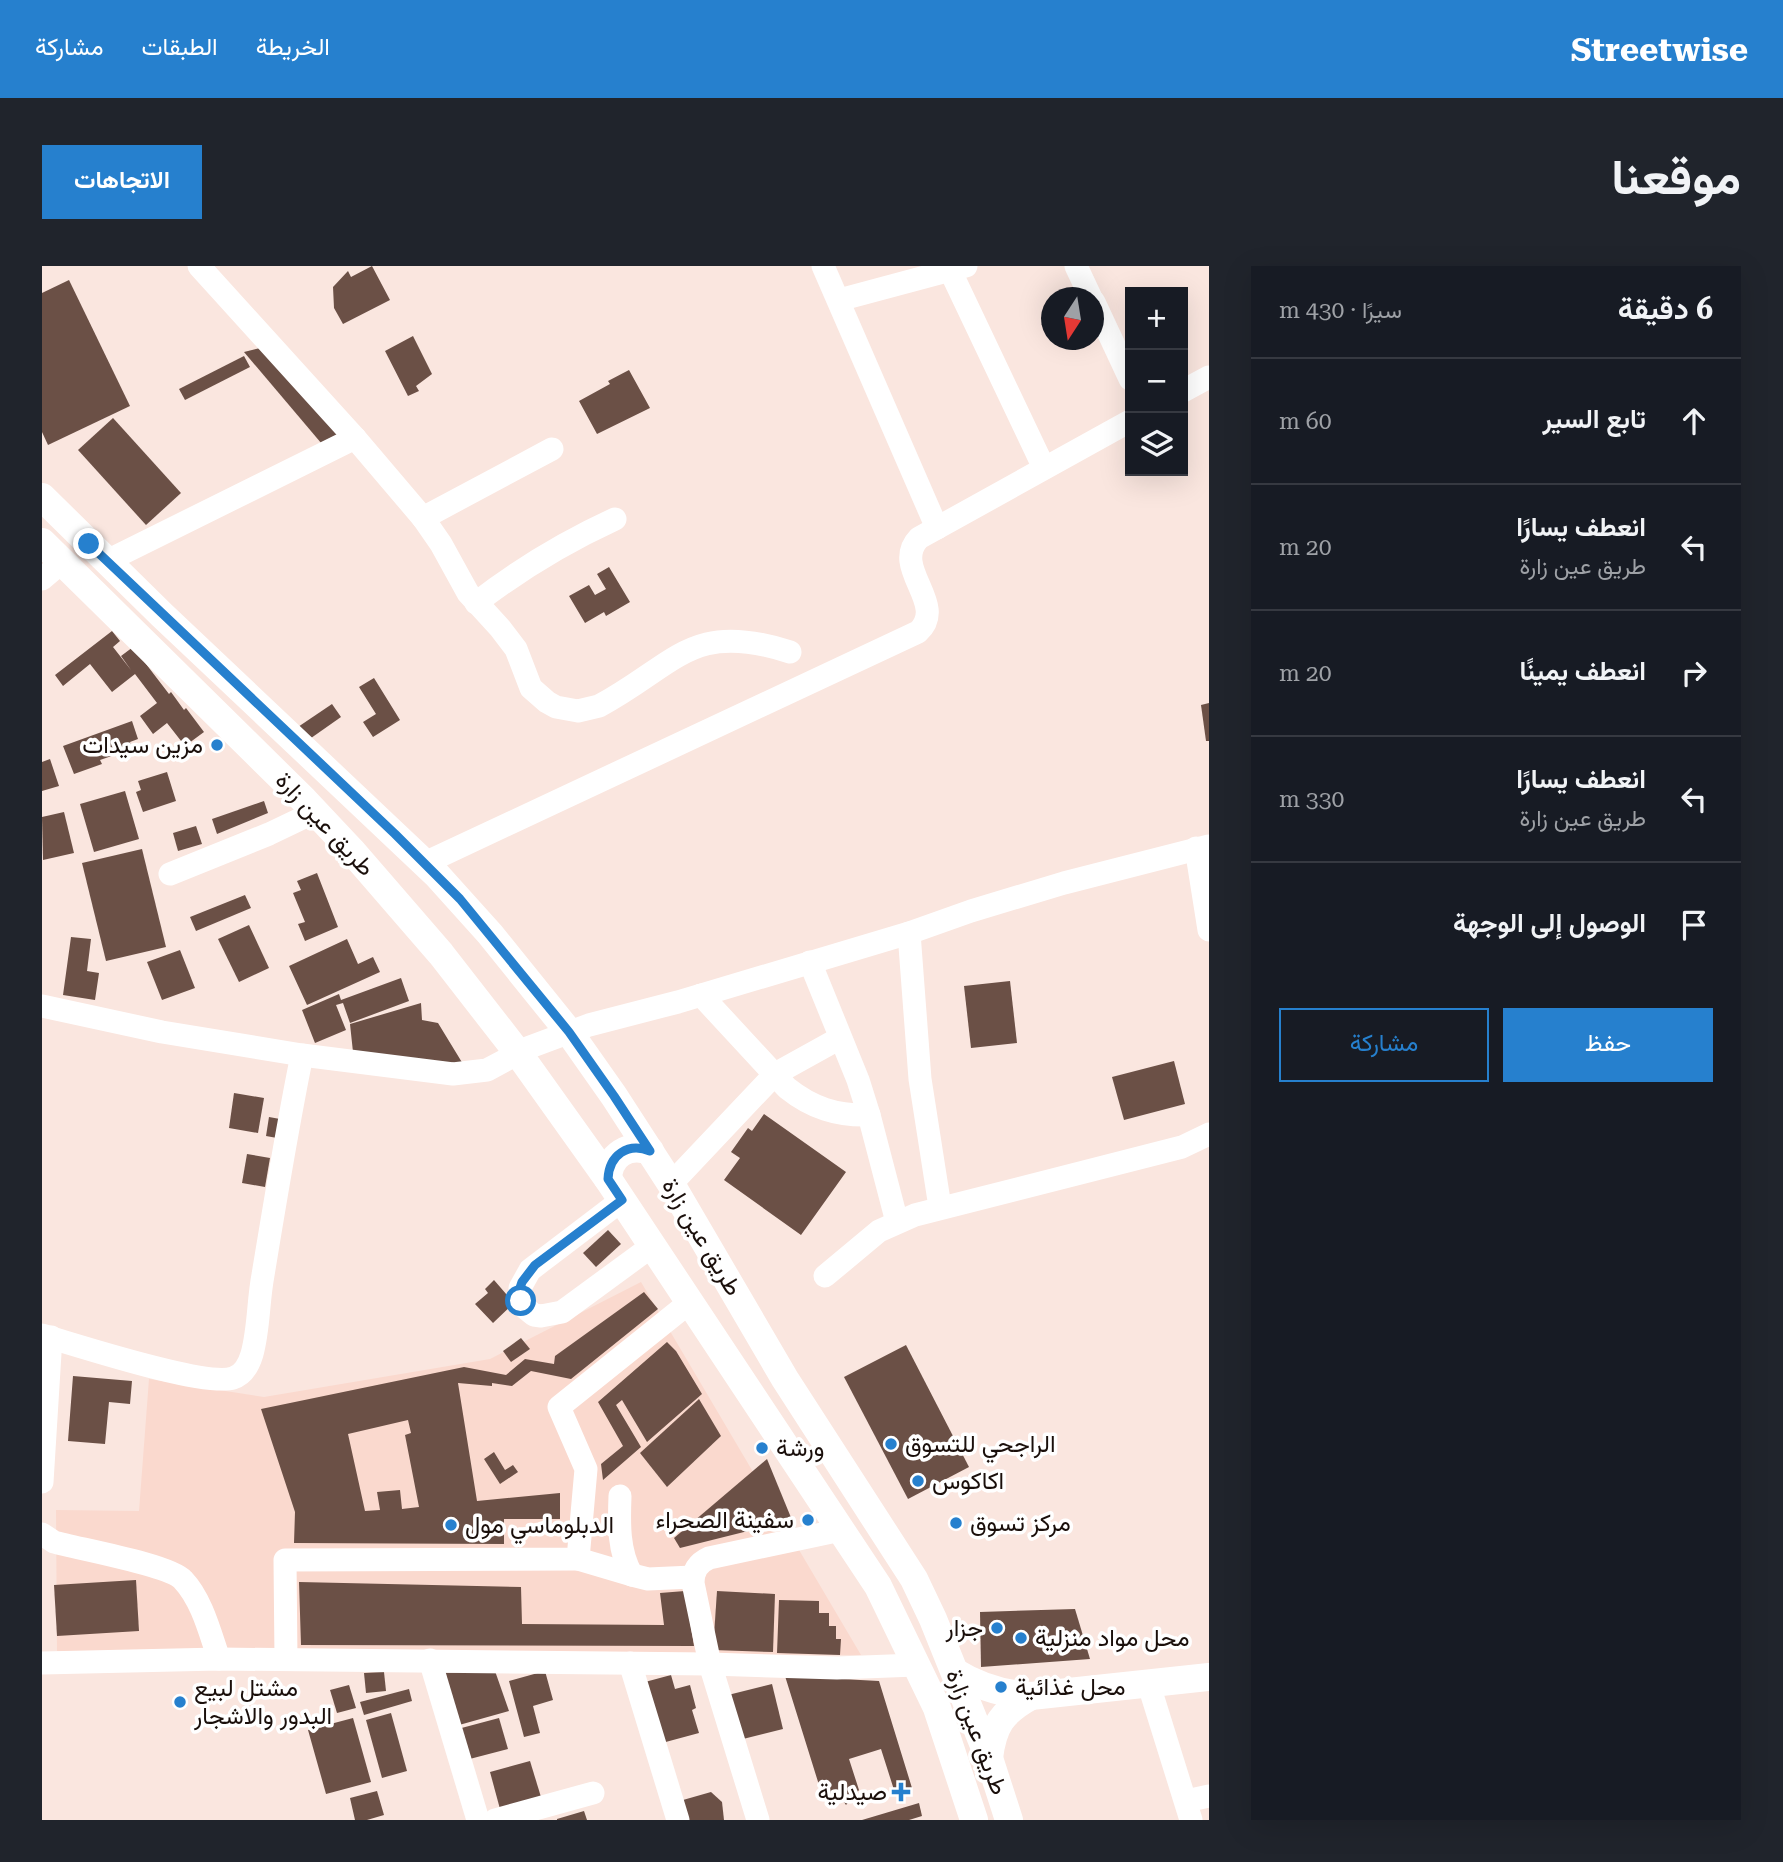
<!DOCTYPE html>
<html lang="ar">
<head>
<meta charset="utf-8">
<style>
	:root { --surface:#171b24; --page:#20242c; --text:#f1f3f6; --muted:#9ea1a6; --line:#363941; --accent:#2680ce }
	body { margin:0; font-family:"Roboto Serif",Vazirmatn,serif; background:var(--page); color:var(--text); direction:rtl }
	.controls { position:absolute; right:21px; top:21px; display:grid; overflow:hidden; border-radius:0px; box-shadow:0 7px 28px #0002 }
	.controls button { width:63px; height:63px; display:grid; place-items:center; padding:0; border:0; border-bottom:2px solid var(--line); background:var(--surface); color:var(--text); font:35px sans-serif }
	.compass { position:absolute; left:999px; top:21px; width:63px; height:63px; border-radius:50%; background:var(--surface); box-shadow:0 7px 28px #0002; rotate:192deg }
	.stop { position:absolute; width:21px; height:21px; margin:-16px; border:5px solid #2680ce; border-radius:50%; background:#fff }
	.stop.end { background:#2680ce; border-color:#fff; box-shadow:0 2px 7px #0008 }
	.list { margin:0; padding:0; list-style:none }
	h2 { display:flex; justify-content:space-between; align-items:center; height:91px; margin:0; padding:0 28px; font-size:30px }
	h2 small { font-size:23px; font-weight:400; color:var(--muted) }
	.list li { display:grid; grid-template-columns:46px 1fr auto; gap:21px; align-items:center; box-sizing:border-box; height:126px; padding:0 28px; border-top:2px solid var(--line) }
	.list b { display:block; font-size:26px; white-space:nowrap }
	.list p { margin:0; font-size:23px; white-space:nowrap; color:var(--muted) }
	.list em { font-size:23px; font-style:normal; color:var(--muted) }
	.actions { display:flex; gap:14px; padding:21px 28px }
	.actions a { flex:1; padding:16px 0; border:2px solid var(--accent); border-radius:0px; text-align:center; font-size:24px; color:var(--accent) }
	.actions .main { background:var(--accent); color:#fff }
	.icon { flex:none; width:38px; height:38px; fill:none; stroke:currentColor; stroke-width:2; stroke-linecap:round; stroke-linejoin:round }
	.map { position:relative; flex:none; width:1167px; height:1554px; overflow:hidden; direction:ltr; border-radius:0px }
	header { display:flex; align-items:center; gap:42px; box-sizing:border-box; height:98px; padding:0 35px; background:var(--accent); color:#fff }
	header strong { font-size:33px }
	nav { display:flex; gap:38px; margin-inline-start:auto; font-size:24px }
	.intro { display:flex; align-items:center; justify-content:space-between; box-sizing:border-box; height:168px; padding:0 42px }
	h1 { margin:0; font-size:49px }
	.button { padding:18px 32px; border-radius:0px; background:var(--accent); color:#fff; font-size:24px; font-weight:700 }
	main { display:flex; gap:42px; padding:0 42px }
	aside { flex:1; background:var(--surface); border-radius:0px; box-shadow:0 7px 28px #0002 }
	.map>svg:first-child { display:block }
</style>
</head>
<body>
<header>
<strong>Streetwise</strong>
<nav><a>الخريطة</a><a>الطبقات</a><a>مشاركة</a></nav>
</header>
<div class="intro"><h1>موقعنا</h1><a class="button">الاتجاهات</a></div>
<main>
<aside>
<h2>6 دقيقة<small>سيرًا · 430 m</small></h2>
<ul class="list">
<li><svg class="icon" aria-label="ahead" viewBox="0 0 24 24"><path d="M12 20V5M6 11l6-6 6 6"/></svg><div><b>تابع السير</b></div><em>60 m</em></li>
<li><svg class="icon" aria-label="left" viewBox="0 0 24 24"><path d="M17 20v-9H6M10 6l-5 5 5 5"/></svg><div><b>انعطف يسارًا</b><p>طريق عين زارة</p></div><em>20 m</em></li>
<li><svg class="icon" aria-label="right" viewBox="0 0 24 24"><path d="M7 20v-9h11M14 6l5 5-5 5"/></svg><div><b>انعطف يمينًا</b></div><em>20 m</em></li>
<li><svg class="icon" aria-label="left" viewBox="0 0 24 24"><path d="M17 20v-9H6M10 6l-5 5 5 5"/></svg><div><b>انعطف يسارًا</b><p>طريق عين زارة</p></div><em>330 m</em></li>
<li><svg class="icon" aria-label="arrive" viewBox="0 0 24 24"><path d="M6 21V4h12l-3 4 3 4H6"/></svg><div><b>الوصول إلى الوجهة</b></div></li>
</ul>
<div class="actions"><a class="main">حفظ</a><a>مشاركة</a></div>
</aside>
<div class="map">
<svg width="1167" height="1554" viewBox="0 0 1167 1554">
	<rect width="100%" height="100%" fill="#fae6df"/>
	<!-- built -->
	<polygon fill="#fad9ce" points="599,1016 819,1389 15,1385 14,1244 97,1245 107,1113 222,1131 448,1093"/>
	<!-- building -->
	<g fill="#6b5046" fill-rule="evenodd">
		<polygon points="330,0 348,34 301,58 292,42 291,21 306,5 309,11"/>
		<polygon points="27,14 88,140 6,179 0,166 0,27"/>
		<polygon points="371,70 390,108 374,120 377,125 366,130 343,85"/>
		<polygon points="222,81 299,172 285,184 202,86"/>
		<polygon points="202,90 208,101 143,134 137,123"/>
		<polygon points="587,104 608,142 555,168 537,135 568,118 566,115"/>
		<polygon points="71,152 139,227 104,259 36,184"/>
		<polygon points="567,301 588,336 564,350 562,346 543,357 527,330 547,319 553,329 564,323 555,308"/>
		<polygon points="70,365 78,375 71,381 89,404 79,390 91,381 127,428 129,426 142,444 144,442 162,466 143,480 125,457 111,468 98,450 115,437 93,408 70,426 48,398 21,420 13,409"/>
		<polygon points="332,412 358,454 331,471 321,456 334,448 317,421"/>
		<polygon points="1167,437 1167,475 1164,475 1159,439"/>
		<polygon points="290,438 299,451 262,477 253,463"/>
		<polygon points="90,455 96,473 88,476 90,483 58,494 60,498 32,508 21,480"/>
		<polygon points="8,493 17,520 0,525 0,496"/>
		<polygon points="125,506 134,535 101,546 94,526 99,524 96,515"/>
		<polygon points="83,525 97,573 52,586 38,538"/>
		<polygon points="222,535 226,547 175,568 170,553"/>
		<polygon points="22,546 32,587 1,594 0,551"/>
		<polygon points="154,560 160,578 136,585 131,567"/>
		<polygon points="100,583 124,681 64,695 40,597"/>
		<polygon points="275,607 296,661 263,675 256,658 263,656 251,627 259,624 255,615"/>
		<polygon points="203,629 209,642 154,665 148,651"/>
		<polygon points="207,659 227,702 197,716 176,673"/>
		<polygon points="29,671 49,673 45,705 57,707 53,734 21,729"/>
		<polygon points="305,673 316,698 331,691 338,706 265,739 247,700"/>
		<polygon points="138,684 153,722 120,734 105,696"/>
		<polygon points="359,712 367,735 308,757 301,737 294,739 304,764 273,777 260,744 297,728 299,734"/>
		<polygon points="968,715 975,777 929,782 922,720"/>
		<polygon points="379,737 380,754 396,757 421,798 311,786 308,758"/>
		<polygon points="1132,795 1143,838 1082,854 1070,811"/>
		<polygon points="192,827 222,832 216,867 187,862"/>
		<polygon points="722,848 804,906 759,969 682,914 698,892 689,886 706,862 710,865"/>
		<polygon points="227,851 238,853 235,872 224,870"/>
		<polygon points="205,888 228,892 223,921 200,917"/>
		<polygon points="566,964 579,978 554,1001 541,987"/>
		<polygon points="452,1014 472,1037 451,1057 433,1038 446,1027 443,1023"/>
		<path d="M602 1026 616 1043 529 1113 489 1105 470 1120 450 1117V1120L416 1117 435 1235 518 1227V1253H462V1278L252 1277 253 1246 219 1143 422 1101 464 1109 483 1093 512 1098 513 1090ZM366 1154 369 1167 363 1169 377 1241 360 1243 358 1224 335 1226 338 1244 323 1245 306 1168Z"/>
		<polygon points="479,1072 488,1083 469,1096 461,1085"/>
		<polygon points="625,1076 634,1085 660,1128 605,1176 580,1134 574,1139 599,1181 561,1214 559,1198 581,1180 556,1136"/>
		<polygon points="864,1079 927,1201 866,1233 802,1111"/>
		<polygon points="31,1110 90,1115 88,1138 67,1136 63,1178 26,1175"/>
		<polygon points="657,1133 679,1170 625,1221 598,1187"/>
		<polygon points="452,1186 463,1204 471,1199 476,1206 458,1218 442,1193"/>
		<polygon points="725,1193 750,1254 638,1282 632,1272"/>
		<polygon points="94,1314 97,1365 15,1370 12,1319"/>
		<polygon points="257,1316 479,1321 480,1358 622,1359 618,1327 643,1325 652,1380 259,1379"/>
		<polygon points="675,1325 733,1328 731,1386 671,1384"/>
		<polygon points="737,1334 777,1335 777,1347 787,1347 787,1360 794,1360 794,1373 799,1373 798,1389 735,1387"/>
		<polygon points="1033,1343 1048,1393 939,1401 938,1346"/>
		<polygon points="453,1405 467,1445 410,1461 394,1407"/>
		<polygon points="503,1405 511,1434 491,1440 498,1467 482,1471 467,1415"/>
		<polygon points="342,1406 344,1425 324,1427 322,1407"/>
		<polygon points="629,1409 633,1423 648,1419 654,1442 650,1444 657,1467 620,1477 603,1416"/>
		<polygon points="743,1410 837,1415 870,1522 853,1527 839,1483 807,1493 817,1524 804,1539 798,1530 782,1535"/>
		<polygon points="730,1418 741,1463 693,1475 682,1430"/>
		<polygon points="307,1419 314,1442 295,1447 288,1424"/>
		<polygon points="367,1423 370,1435 322,1449 318,1436"/>
		<polygon points="349,1447 365,1505 340,1512 324,1454"/>
		<polygon points="311,1452 329,1516 284,1528 266,1464"/>
		<polygon points="457,1452 466,1483 420,1495 412,1464"/>
		<polygon points="488,1495 499,1531 458,1543 448,1506"/>
		<polygon points="335,1525 342,1549 325,1554 313,1554 308,1532"/>
		<polygon points="669,1526 680,1536 682,1554 640,1554 634,1536"/>
		<polygon points="877,1537 880,1550 867,1554 820,1554"/>
		<polygon points="542,1545 545,1554 515,1554 515,1553"/>
	</g>
	<g fill="none" stroke-linecap="round" stroke-linejoin="round">
		<!-- minor -->
		<g stroke="#fff" stroke-width="23">
			<path d="M157 0 313 172 381 252 399 278 426 327 458 362 474 383 489 422 505 436 514 441 536 445 557 440C635 398 649 354 748 386"/>
			<polyline points="781,0 895,262"/>
			<polyline points="1034,0 1049,32"/>
			<polyline points="908,4 1002,202"/>
			<polyline points="797,34 924,0"/>
			<polyline points="1052,36 1088,113"/>
			<polyline points="1141,125 1167,111"/>
			<polyline points="381,252 510,183"/>
			<polyline points="65,295 313,172"/>
			<polyline points="0,313 20,296"/>
			<path d="M434 337C478 303 523 276 573 253"/>
			<polyline points="1154,582 1167,664"/>
			<path d="M383 597 876 366C907 338 848 302 877 272L1088 155"/>
			<polyline points="128,608 227,568 273,546"/>
			<polyline points="867,667 878,813 898,941"/>
			<polyline points="768,696 816,814 827,849 855,956"/>
			<path d="M659 729 745 822C770 842 795 850 827 849"/>
			<polyline points="0,740 120,766 260,789 411,808 445,804 488,781 547,759 636,736 867,667 929,645 1022,617 1167,580"/>
			<polyline points="629,918 733,808 798,772"/>
			<polyline points="580,934 488,1004 478,1022 479,1035 482,1041 492,1049 499,1050 520,1046 610,980"/>
			<polyline points="783,1010 837,965 873,949 1140,881 1167,868"/>
			<path d="M0 1069C35 1079 162 1121 191 1112 201 1109 207 1098 210 1088 217 1063 216 1035 221 1009 233 936 245 862 260 789"/>
			<polyline points="0,1216 9,1071"/>
			<path d="M578 1230C577 1256 576 1286 590 1309L606 1313 651 1311"/>
			<path d="M0 1268 12 1276C37 1283 128 1299 141 1314 160 1334 168 1367 177 1393"/>
			<polyline points="536,1293 590,1309"/>
			<polyline points="244,1393 243,1294 536,1293 544,1203 517,1141 648,1036"/>
			<polyline points="388,1394 436,1554"/>
			<polyline points="0,1397 177,1393 668,1398 795,1402 874,1399"/>
			<polyline points="588,1397 636,1554"/>
			<polyline points="1106,1416 1149,1554"/>
			<polyline points="1144,1535 1167,1530"/>
			<polyline points="453,1554 551,1527"/>
			<path d="M716 1554 668 1398 651 1317C651 1305 656 1297 667 1292L799 1264"/>
		</g>
		<!-- major -->
		<g stroke="#fff" stroke-width="28">
			<polyline points="0,231 120,349 394,608 448,668 527,766 572,830 629,918 743,1113 872,1313 891,1353 947,1492 967,1554"/>
			<polyline points="0,276 262,534 309,584 399,688 476,787 566,913 836,1320 895,1442 932,1554"/>
			<path d="M566 913C567 889 586 877 608 885"/>
			<path d="M913 1406C937 1421 961 1428 989 1430L1167 1411"/>
			<path d="M947 1492C951 1459 960 1446 989 1430"/>
		</g>
	</g>
	<g fill="none" stroke-linecap="round" stroke-linejoin="round">
		<!-- route -->
		<path stroke="#2680ce" stroke-width="9" d="M47 278 353 568 418 633 527 766 572 830 608 885C586 876 567 889 566 913L580 934 493 999 480 1016 478 1022 479 1035"/>
	</g>
	<!-- markers -->
	<g fill="#2680ce" stroke="#fff" stroke-width="2.5">
		<circle cx="175" cy="479" r="7"/>
		<circle cx="849" cy="1178" r="7"/>
		<circle cx="720" cy="1182" r="7"/>
		<circle cx="876" cy="1215" r="7"/>
		<circle cx="766" cy="1254" r="7"/>
		<circle cx="914" cy="1257" r="7"/>
		<circle cx="409" cy="1259" r="7"/>
		<circle cx="955" cy="1362" r="7"/>
		<circle cx="979" cy="1372" r="7"/>
		<circle cx="959" cy="1421" r="7"/>
		<circle cx="138" cy="1436" r="7"/>
		<path d="M855.5 1515.5h7v7h7v7h-7v7h-7v-7h-7v-7h7z"/>
	</g>
	<g text-anchor="middle" dominant-baseline="central" stroke-width="7" stroke-linejoin="round" paint-order="stroke">
		<!-- poi labels -->
		<g font-size="24" fill="#1a0f0b" stroke="#fff" text-anchor="start">
			<text x="161" y="479" text-anchor="end">مزين سيدات</text>
			<text x="863" y="1178">الراجحي للتسوق</text>
			<text x="734" y="1182">ورشة</text>
			<text x="890" y="1215">اكاكوس</text>
			<text x="752" y="1254" text-anchor="end">سفينة الصحراء</text>
			<text x="928" y="1257">مركز تسوق</text>
			<text x="423" y="1259">الدبلوماسي مول</text>
			<text x="941" y="1362" text-anchor="end">جزار</text>
			<text x="993" y="1372">محل مواد منزلية</text>
			<text x="973" y="1421">محل غذائية</text>
			<text x="152" y="1422">مشتل لبيع<tspan x="152" dy="28">البدور والاشجار</tspan></text>
			<text x="845" y="1526" text-anchor="end">صيدلية</text>
		</g>
		<!-- street labels -->
		<g font-size="24" fill="#1a0f0b" stroke="#fff">
			<text transform="translate(283 558) rotate(47)">طريق عين زارة</text>
			<text transform="translate(660 971) rotate(59)">طريق عين زارة</text>
			<text transform="translate(935 1466) rotate(69)">طريق عين زارة</text>
		</g>
	</g>
</svg>
<div class="controls">
<button>+</button>
<button>−</button>
<button><svg class="icon" aria-label="layers" viewBox="0 0 24 24"><path d="M12 4l9 5-9 5-9-5zM3 14l9 5 9-5"/></svg></button>
</div>
<svg class="compass" viewBox="-18 -18 36 36"><path d="M0-13l5 13h-10z" fill="#e53935"/><path d="M0 13l5-13h-10z" fill="#9ea1a6"/></svg>
<div class="stop" style="left:479px;top:1035px"></div>
<div class="stop end" style="left:47px;top:278px"></div>
</div>
</main>
</body>
</html>
